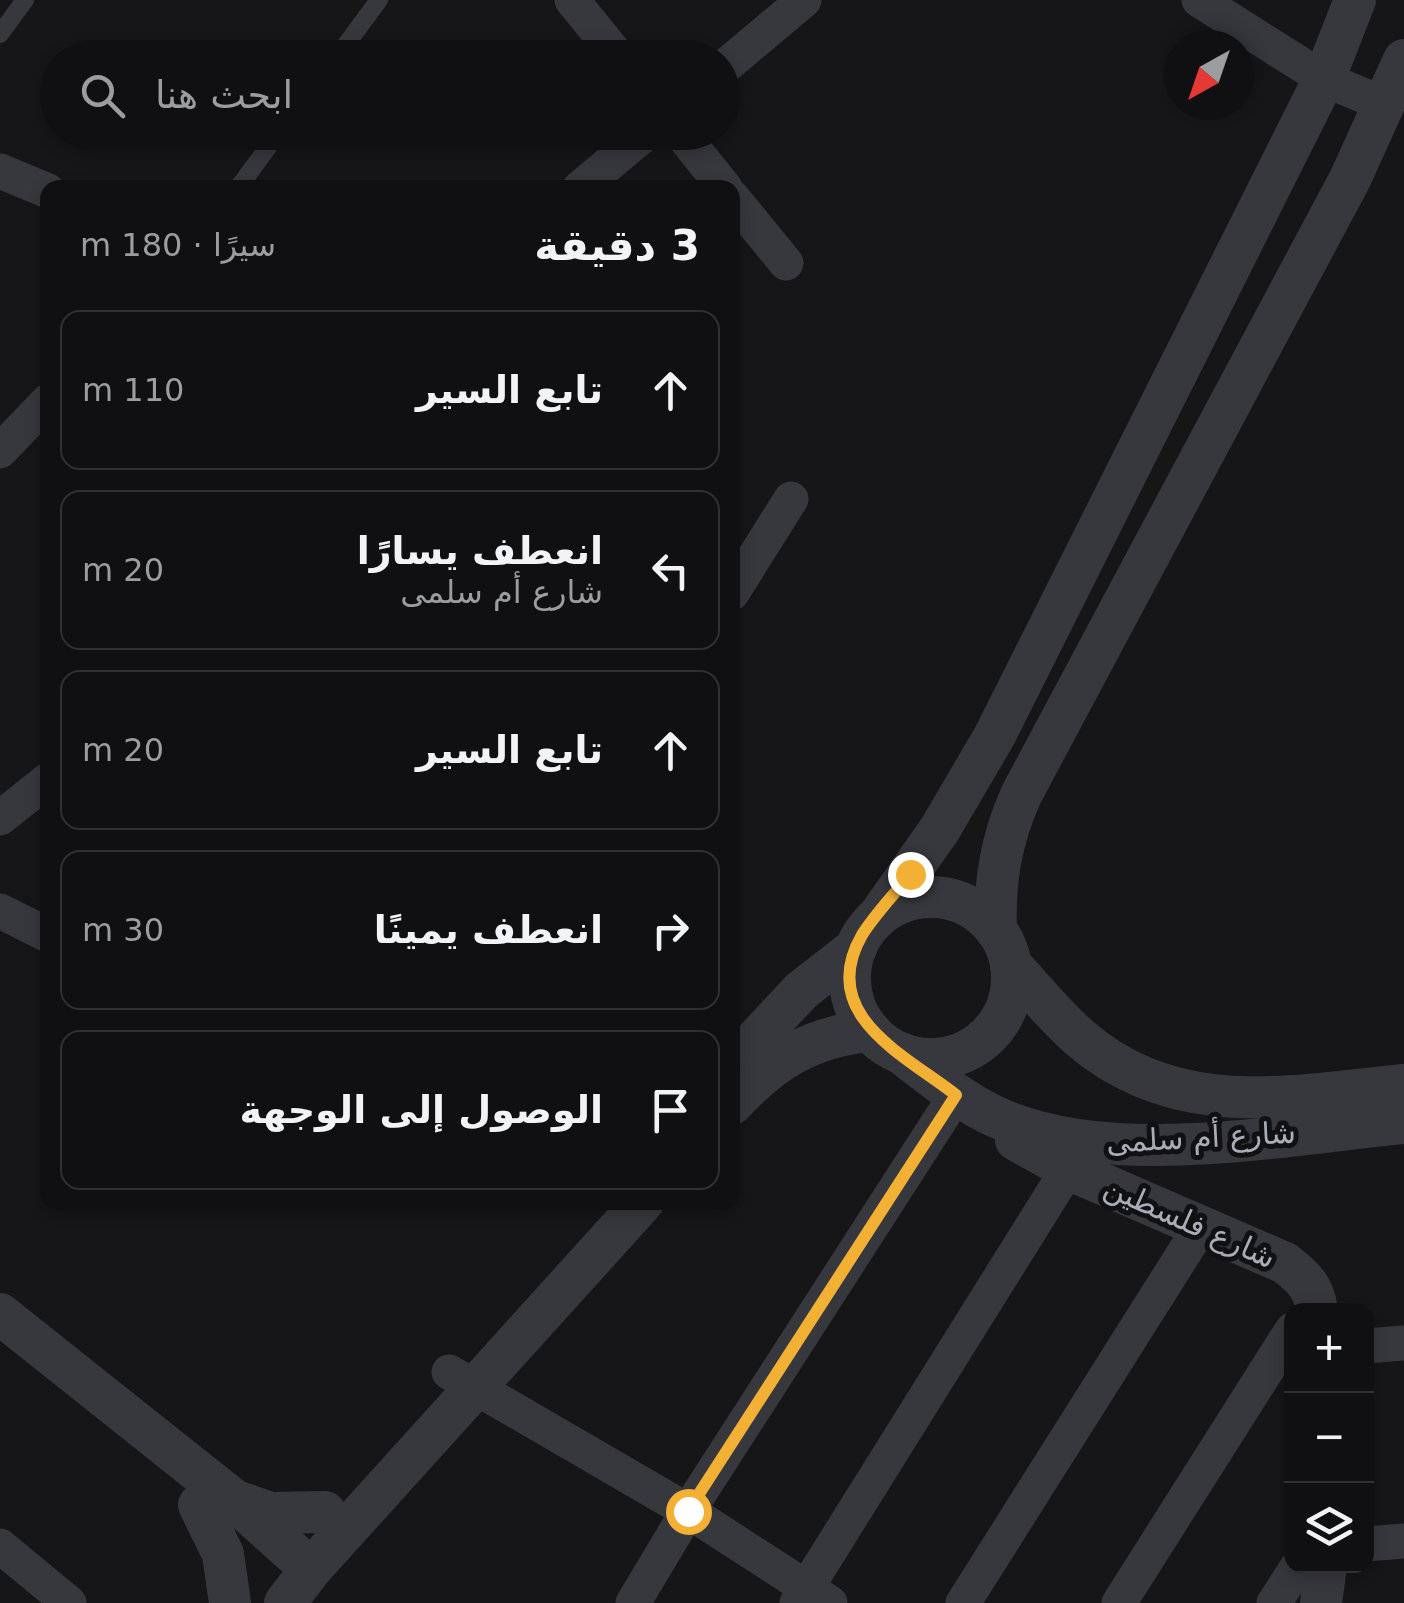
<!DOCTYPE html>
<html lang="ar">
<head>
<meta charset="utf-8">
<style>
	:root { --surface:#101012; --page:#19191b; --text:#f1f3f6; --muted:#9c9d9f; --line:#303032 }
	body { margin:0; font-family:"DejaVu Sans",Vazirmatn,sans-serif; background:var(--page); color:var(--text); direction:rtl }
	.controls { position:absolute; right:30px; bottom:30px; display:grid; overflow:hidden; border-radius:20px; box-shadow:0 5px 15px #0003 }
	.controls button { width:90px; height:90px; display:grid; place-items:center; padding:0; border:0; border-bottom:2px solid var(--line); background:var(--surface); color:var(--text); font:50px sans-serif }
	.compass { position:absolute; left:1164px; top:30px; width:90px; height:90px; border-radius:50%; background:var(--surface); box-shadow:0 5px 15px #0003; rotate:220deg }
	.stop { position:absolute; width:30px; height:30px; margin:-22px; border:8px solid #f2b134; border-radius:50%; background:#fff }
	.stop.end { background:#f2b134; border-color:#fff; box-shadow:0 2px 10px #0008 }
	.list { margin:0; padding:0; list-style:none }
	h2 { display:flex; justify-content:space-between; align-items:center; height:130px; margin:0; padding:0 40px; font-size:42px }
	h2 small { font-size:32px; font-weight:400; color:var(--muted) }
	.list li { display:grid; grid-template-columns:65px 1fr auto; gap:30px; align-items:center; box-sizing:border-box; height:160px; margin:0 20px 20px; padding:0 20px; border:2px solid var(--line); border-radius:20px }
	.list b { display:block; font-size:38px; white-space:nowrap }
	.list p { margin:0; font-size:32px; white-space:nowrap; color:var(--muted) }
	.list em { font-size:32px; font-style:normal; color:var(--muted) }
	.icon { flex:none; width:55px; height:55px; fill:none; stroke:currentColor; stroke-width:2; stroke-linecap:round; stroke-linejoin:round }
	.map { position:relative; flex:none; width:1404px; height:1603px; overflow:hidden; direction:ltr }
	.search { position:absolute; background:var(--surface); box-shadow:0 5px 15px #0003; left:40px; top:40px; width:700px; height:110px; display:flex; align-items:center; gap:25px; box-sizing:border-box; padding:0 35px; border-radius:55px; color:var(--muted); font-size:38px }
	.panel { position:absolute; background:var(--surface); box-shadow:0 5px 15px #0003; left:40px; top:180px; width:700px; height:1030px; border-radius:20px; direction:rtl }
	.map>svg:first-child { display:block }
</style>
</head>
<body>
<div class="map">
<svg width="1404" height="1603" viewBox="0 0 1404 1603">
	<rect width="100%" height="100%" fill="#161618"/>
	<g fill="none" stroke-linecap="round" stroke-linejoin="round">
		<!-- service -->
		<g stroke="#37383d" stroke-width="18">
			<polyline points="0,34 25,0"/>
			<polyline points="336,58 379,0"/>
			<polyline points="238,188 279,132"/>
		</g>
		<!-- minor -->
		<g stroke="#37383d" stroke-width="35">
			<polyline points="572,0 619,58"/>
			<polyline points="1199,0 1324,79 1386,105"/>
			<polyline points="722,69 804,0"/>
			<polyline points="680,132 725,188"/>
			<polyline points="0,171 48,191"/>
			<polyline points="580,188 647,132"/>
			<polyline points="732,197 786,263"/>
			<polyline points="0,451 48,401"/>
			<polyline points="732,593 791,499"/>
			<polyline points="0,818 48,780"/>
			<polyline points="0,911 48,935"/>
			<polyline points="1366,1346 1404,1343"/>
			<polyline points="449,1372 688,1511 830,1603"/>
			<polyline points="1366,1544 1404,1541"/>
			<polyline points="0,1546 69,1603"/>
			<polyline points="633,1603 688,1511 956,1095"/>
			<polyline points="797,1603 1068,1169"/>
			<polyline points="963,1603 1201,1226"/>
			<polyline points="1119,1603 1292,1330"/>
			<polyline points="1274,1603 1298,1566"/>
		</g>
		<!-- tertiary -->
		<g stroke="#37383d" stroke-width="42">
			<circle cx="931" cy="978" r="81"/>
			<polyline points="878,917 940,829 995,735 1324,79 1355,0"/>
			<path d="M996 930C994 882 1001 840 1021 795L1350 179 1404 60"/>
			<path d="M1011 965C1034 990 1055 1016 1080 1038 1176 1121 1289 1096 1404 1085"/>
			<path d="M901 1053C931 1076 961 1101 996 1117 1110 1169 1281 1135 1404 1123"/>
			<polyline points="732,1065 801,991 856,948"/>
			<path d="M732 1104C772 1061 811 1036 870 1031"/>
			<path d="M1016 1140 1068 1169 1285 1263C1303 1277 1314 1287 1317 1310"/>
			<polyline points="0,1314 235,1501 311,1569"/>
			<polyline points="242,1503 271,1513 325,1512"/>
			<polyline points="199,1505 223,1554 230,1603"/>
			<polyline points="285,1603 311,1569 643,1202"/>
			<polyline points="1321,1603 1326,1566"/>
		</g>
	</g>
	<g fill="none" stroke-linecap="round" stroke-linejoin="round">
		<!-- route -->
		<path stroke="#f2b134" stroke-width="12" d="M688 1511 956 1095C905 1055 816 1015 862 935 875 914 895 894 910 874"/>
	</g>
	<g text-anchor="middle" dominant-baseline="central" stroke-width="10" stroke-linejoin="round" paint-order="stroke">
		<!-- street labels -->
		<g font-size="30" fill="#a8adb8" stroke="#111113">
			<text transform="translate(1201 1137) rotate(-3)">شارع أم سلمى</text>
			<text transform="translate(1190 1222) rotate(24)">شارع فلسطين</text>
		</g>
	</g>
</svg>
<div class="controls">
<button>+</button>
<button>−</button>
<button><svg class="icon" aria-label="layers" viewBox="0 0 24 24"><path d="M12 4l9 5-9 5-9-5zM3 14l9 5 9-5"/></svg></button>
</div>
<svg class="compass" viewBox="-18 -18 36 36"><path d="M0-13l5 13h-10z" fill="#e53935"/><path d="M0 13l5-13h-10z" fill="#9c9d9f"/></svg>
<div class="stop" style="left:688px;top:1511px"></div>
<div class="stop end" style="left:910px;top:874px"></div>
<div class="search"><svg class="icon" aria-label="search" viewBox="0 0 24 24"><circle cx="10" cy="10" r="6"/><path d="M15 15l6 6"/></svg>ابحث هنا</div>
<section class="panel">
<h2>3 دقيقة<small>سيرًا · 180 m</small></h2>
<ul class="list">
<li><svg class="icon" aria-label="ahead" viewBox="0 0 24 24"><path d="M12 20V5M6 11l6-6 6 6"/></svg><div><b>تابع السير</b></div><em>110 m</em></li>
<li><svg class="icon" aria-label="left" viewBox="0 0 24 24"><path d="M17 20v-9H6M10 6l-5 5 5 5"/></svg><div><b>انعطف يسارًا</b><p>شارع أم سلمى</p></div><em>20 m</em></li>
<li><svg class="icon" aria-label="ahead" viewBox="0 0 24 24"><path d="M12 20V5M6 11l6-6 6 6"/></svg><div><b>تابع السير</b></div><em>20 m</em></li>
<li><svg class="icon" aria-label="right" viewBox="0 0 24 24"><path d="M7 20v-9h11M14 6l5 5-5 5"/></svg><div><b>انعطف يمينًا</b></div><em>30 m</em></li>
<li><svg class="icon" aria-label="arrive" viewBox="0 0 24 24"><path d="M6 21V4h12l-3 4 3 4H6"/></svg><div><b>الوصول إلى الوجهة</b></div></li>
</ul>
</section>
</div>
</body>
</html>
